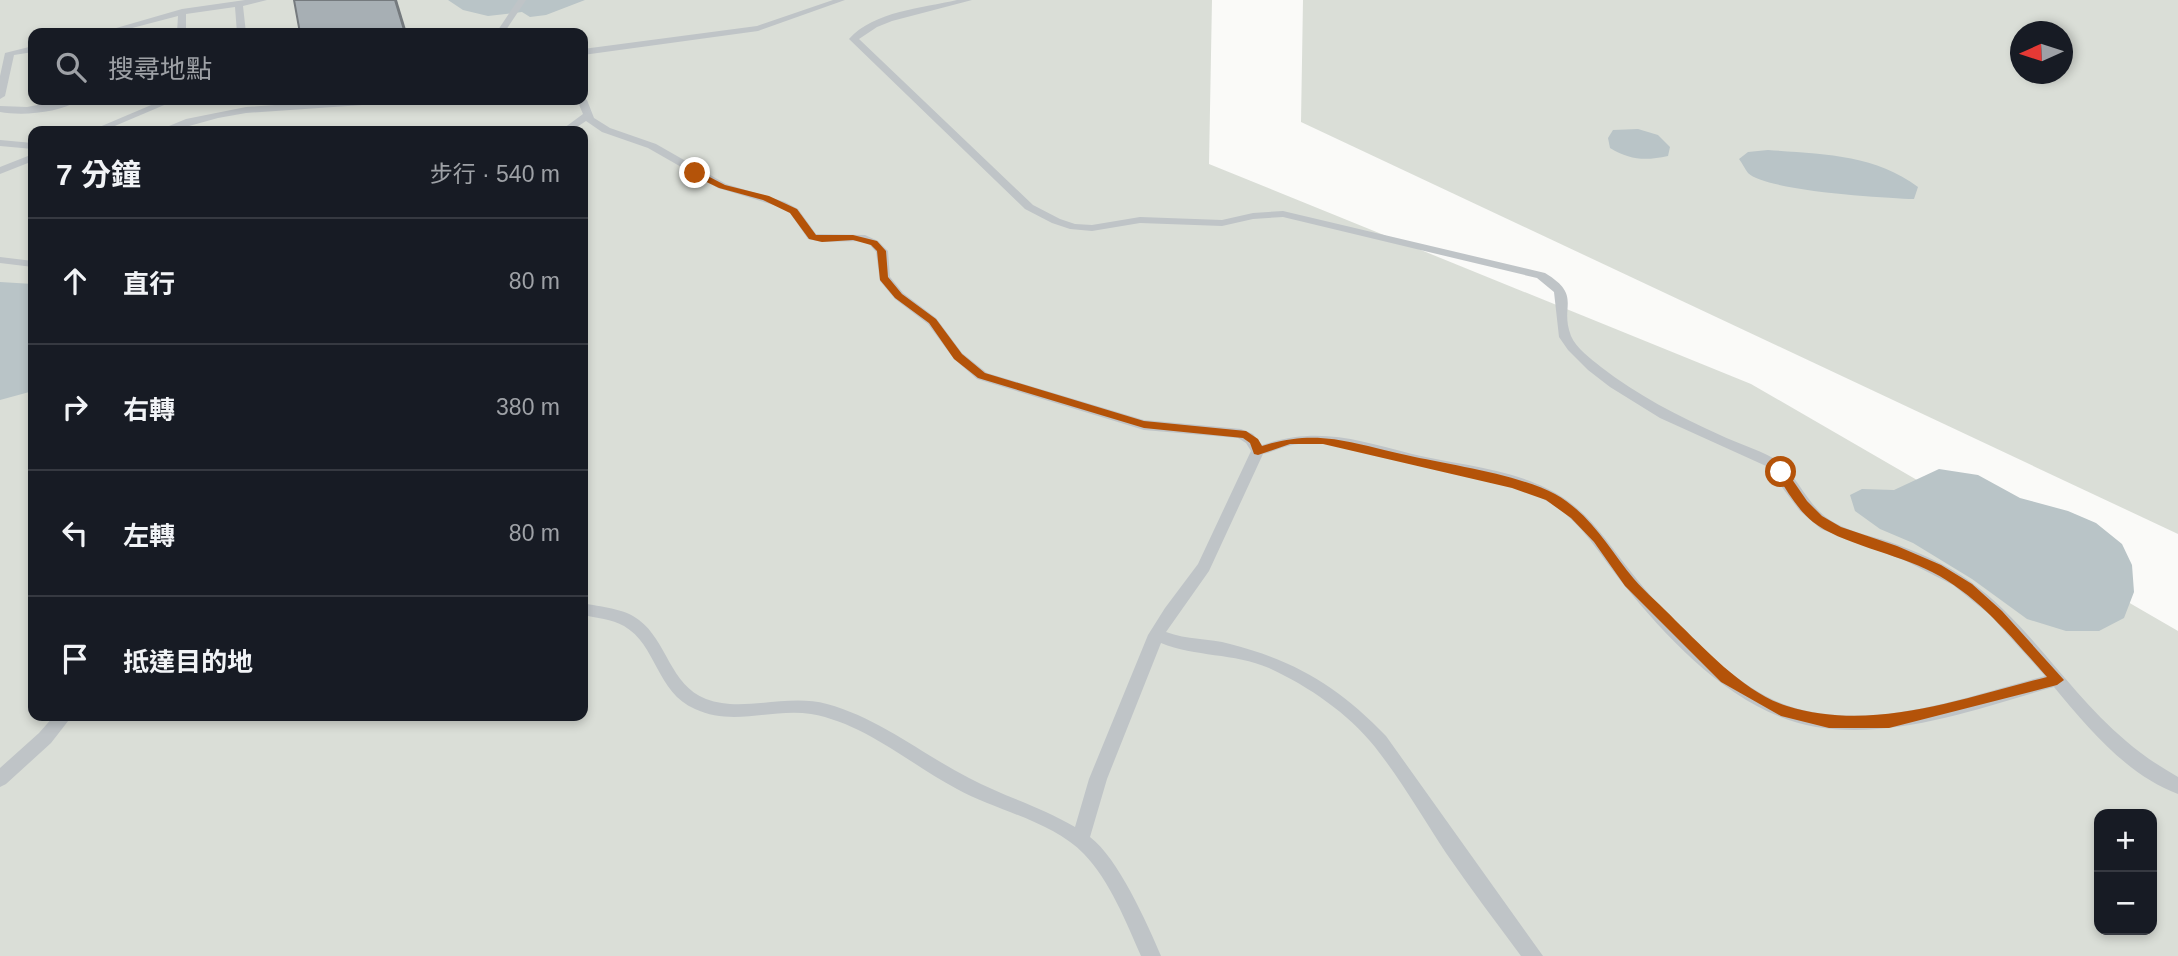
<!DOCTYPE html>
<html lang="zh-TW">
<head>
<meta charset="utf-8">
<style>
	:root { --surface:#171b24; --page:#20242c; --text:#f1f3f6; --muted:#9ea1a6; --line:#363941 }
	body { margin:0; font-family:Helvetica,"Noto Sans TC",sans-serif; background:var(--page); color:var(--text) }
	.controls { position:absolute; right:21px; bottom:21px; display:grid; overflow:hidden; border-radius:14px; box-shadow:0 4px 10px #0003 }
	.controls button { width:63px; height:63px; display:grid; place-items:center; padding:0; border:0; border-bottom:2px solid var(--line); background:var(--surface); color:var(--text); font:35px sans-serif }
	.compass { position:absolute; left:2010px; top:21px; width:63px; height:63px; border-radius:50%; background:var(--surface); box-shadow:0 4px 10px #0003; rotate:267deg }
	.stop { position:absolute; width:21px; height:21px; margin:-16px; border:5px solid #b45309; border-radius:50%; background:#fff }
	.stop.end { background:#b45309; border-color:#fff; box-shadow:0 2px 7px #0008 }
	.list { margin:0; padding:0; list-style:none }
	h2 { display:flex; justify-content:space-between; align-items:center; height:91px; margin:0; padding:0 28px; font-size:30px }
	h2 small { font-size:23px; font-weight:400; color:var(--muted) }
	.list li { display:grid; grid-template-columns:46px 1fr auto; gap:21px; align-items:center; box-sizing:border-box; height:126px; padding:0 28px; border-top:2px solid var(--line) }
	.list b { display:block; font-size:26px; white-space:nowrap }
	.list em { font-size:23px; font-style:normal; color:var(--muted) }
	.icon { flex:none; width:38px; height:38px; fill:none; stroke:currentColor; stroke-width:2; stroke-linecap:round; stroke-linejoin:round }
	.map { position:relative; flex:none; width:2178px; height:956px; overflow:hidden }
	.search { position:absolute; background:var(--surface); box-shadow:0 4px 10px #0003; left:28px; top:28px; width:560px; height:77px; display:flex; align-items:center; gap:18px; box-sizing:border-box; padding:0 24px; border-radius:14px; color:var(--muted); font-size:26px }
	.panel { position:absolute; background:var(--surface); box-shadow:0 4px 10px #0003; left:28px; top:126px; width:560px; height:595px; border-radius:14px }
	.map>svg:first-child { display:block }
</style>
</head>
<body>
<div class="map">
<svg width="2178" height="956" viewBox="0 0 2178 956">
	<rect width="100%" height="100%" fill="#fafaf8"/>
	<!-- green -->
	<g fill="#daded7" fill-rule="evenodd">
		<path d="M0 0H1212L1209 164 1751 384 2178 631V956H0ZM33 33H583V100H33ZM33 131H583V716H33ZM2099 814H2152V930H2099Z"/>
		<path d="M1303 0H2178V534L1301 122ZM2021 32H2062V74H2021Z"/>
	</g>
	<!-- water -->
	<g fill="#b9c4c7">
		<polygon points="448,0 585,0 546,15 530,17 522,12 488,16 463,10"/>
		<path d="M1638 129 1658 135 1670 147 1668 156C1645 161 1630 160 1610 148L1608 138 1613 130Z"/>
		<path d="M1768 150C1821 154 1874 154 1918 187L1914 199C1884 198 1766 191 1748 173 1745 169 1742 163 1739 159L1748 152Z"/>
		<polygon points="0,282 33,284 33,391 0,400"/>
		<polygon points="1939,469 1978,475 2020,498 2068,511 2096,523 2122,544 2132,565 2134,592 2124,618 2099,631 2066,631 2027,619 1972,579 1913,543 1880,529 1855,511 1850,495 1862,489 1894,490"/>
	</g>
	<g fill="none" stroke-linecap="round" stroke-linejoin="round">
		<!-- lane -->
		<g fill="#bfc4c7" fill-rule="evenodd">
			<polygon points="245,0 267,0 243,6 246,33 237,33 235,7 186,14 186,33 177,33 178,16 113,33 99,33 182,9"/>
			<polygon points="518,0 526,0 504,33 496,33"/>
			<polygon points="833,0 845,0 758,31 583,55 583,49 757,26"/>
			<path d="M957 0H972L892 21 877 27 859 39 1033 205 1060 219 1075 224 1092 225 1140 217 1222 220 1253 213 1283 211 1545 273C1583 296 1559 306 1571 336 1576 348 1591 359 1601 367 1637 395 1678 416 1720 435 1737 443 1757 449 1773 458 1798 472 1805 507 1835 523 1852 532 1871 536 1890 542 1918 552 1946 564 1971 582 2031 626 2069 693 2126 741 2142 755 2159 766 2178 777V794C2127 775 2088 728 2054 687 1979 708 1895 740 1816 727 1737 713 1673 645 1624 585 1603 559 1586 529 1559 509 1518 479 1461 476 1413 464 1374 454 1329 436 1288 446 1280 448 1272 452 1263 454L1209 571 1166 632C1187 640 1209 638 1230 644 1296 661 1339 687 1386 736L1543 956H1521C1496 922 1470 888 1446 853 1423 818 1401 780 1375 747 1348 713 1308 686 1269 668 1234 653 1195 657 1161 643L1107 779 1090 837C1118 858 1147 923 1161 956H1141C1126 922 1110 881 1084 854 1052 821 997 811 957 789 910 764 864 723 811 714 772 708 733 727 695 709 656 692 657 645 624 626 612 619 596 618 583 615V603C600 607 624 608 639 620 667 641 670 685 706 699 742 713 787 693 827 704 879 718 922 754 969 778 1003 796 1041 807 1075 827L1089 779 1148 635 1165 608 1198 564 1251 451 1246 443 1238 438 1144 430 977 379 954 359 928 324 895 299 880 281 876 252 870 245 863 241 822 242 808 239 790 213 777 206 718 188 648 148 602 132 586 121 571 131H560L583 114 577 100H583V97L587 100 594 118 610 128 656 144 726 184 785 202 798 209 816 234 865 235 878 241 888 251 890 277 903 293 936 318 962 353 987 373 1144 420 1241 429 1253 434 1262 445C1318 426 1357 440 1412 454 1462 466 1524 469 1568 501 1594 520 1611 547 1631 572 1666 616 1732 686 1786 705 1870 734 1964 697 2045 676L1990 615 1953 585 1906 561 1821 529 1800 511 1766 466 1660 418 1610 387 1588 370 1568 350 1559 337 1554 292 1537 278 1283 217 1253 219 1222 226 1140 223 1092 231 1070 229 1052 223 1025 209 849 39C874 11 923 8 957 0Z"/>
			<polygon points="33,46 33,52 14,55 5,96 0,99 0,76 5,53"/>
			<path d="M64 100H79C59 113 23 116 0 112V106L27 107Z"/>
			<polygon points="163,100 176,100 103,131 90,131"/>
			<polygon points="345,100 396,100 391,103 246,113 218,118 171,131 157,131 186,119 246,107"/>
			<polygon points="0,140 33,143 33,149 0,146"/>
			<polygon points="33,154 33,161 0,174 0,167"/>
			<polygon points="0,257 33,261 33,267 0,263"/>
			<polygon points="54,716 72,716 51,743 6,784 0,787 0,768 39,733"/>
		</g>
	</g>
	<!-- shaded-wall -->
	<polygon fill="#757a7e" points="395,0 397,0 407,33 405,33"/>
	<!-- building -->
	<polygon fill="#a7afb4" stroke="#757a7e" stroke-width="2" points="294,0 395,0 405,33 300,33"/>
	<!-- route -->
	<path fill="#b45309" d="M692 171H698L725 185 769 196 797 209 816 235H853L877 241 886 251 888 277 902 294 936 319 962 354 985 373 1144 421 1246 431 1258 439 1262 446C1318 428 1351 443 1406 455 1450 465 1517 474 1555 494 1591 514 1609 549 1634 579 1646 593 1662 606 1675 620 1706 650 1745 693 1787 706 1874 733 1962 698 2047 677 2012 638 1979 596 1932 572 1898 554 1839 543 1813 522 1797 509 1787 491 1777 475L1775 472 1781 468 1785 469 1807 501 1822 516 1841 527 1897 546 1941 565 1972 584 2002 611 2064 680 2057 685 1889 728H1829L1781 716 1721 682 1625 586 1594 542 1571 518 1546 500 1512 488 1323 444H1290L1258 455 1254 454 1250 443 1243 438 1144 428 978 378 954 359 929 323 895 298 880 280 877 251 871 245 853 240 822 242 809 239 790 213 763 200 719 188 692 175Z"/>
</svg>
<div class="controls">
<button>+</button>
<button>−</button>
</div>
<svg class="compass" viewBox="-18 -18 36 36"><path d="M0-13l5 13h-10z" fill="#e53935"/><path d="M0 13l5-13h-10z" fill="#9ea1a6"/></svg>
<div class="stop" style="left:1781px;top:472px"></div>
<div class="stop end" style="left:695px;top:173px"></div>
<div class="search"><svg class="icon" aria-label="search" viewBox="0 0 24 24"><circle cx="10" cy="10" r="6"/><path d="M15 15l6 6"/></svg>搜尋地點</div>
<section class="panel">
<h2>7 分鐘<small>步行 · 540 m</small></h2>
<ul class="list">
<li><svg class="icon" aria-label="ahead" viewBox="0 0 24 24"><path d="M12 20V5M6 11l6-6 6 6"/></svg><div><b>直行</b></div><em>80 m</em></li>
<li><svg class="icon" aria-label="right" viewBox="0 0 24 24"><path d="M7 20v-9h11M14 6l5 5-5 5"/></svg><div><b>右轉</b></div><em>380 m</em></li>
<li><svg class="icon" aria-label="left" viewBox="0 0 24 24"><path d="M17 20v-9H6M10 6l-5 5 5 5"/></svg><div><b>左轉</b></div><em>80 m</em></li>
<li><svg class="icon" aria-label="arrive" viewBox="0 0 24 24"><path d="M6 21V4h12l-3 4 3 4H6"/></svg><div><b>抵達目的地</b></div></li>
</ul>
</section>
</div>
</body>
</html>
